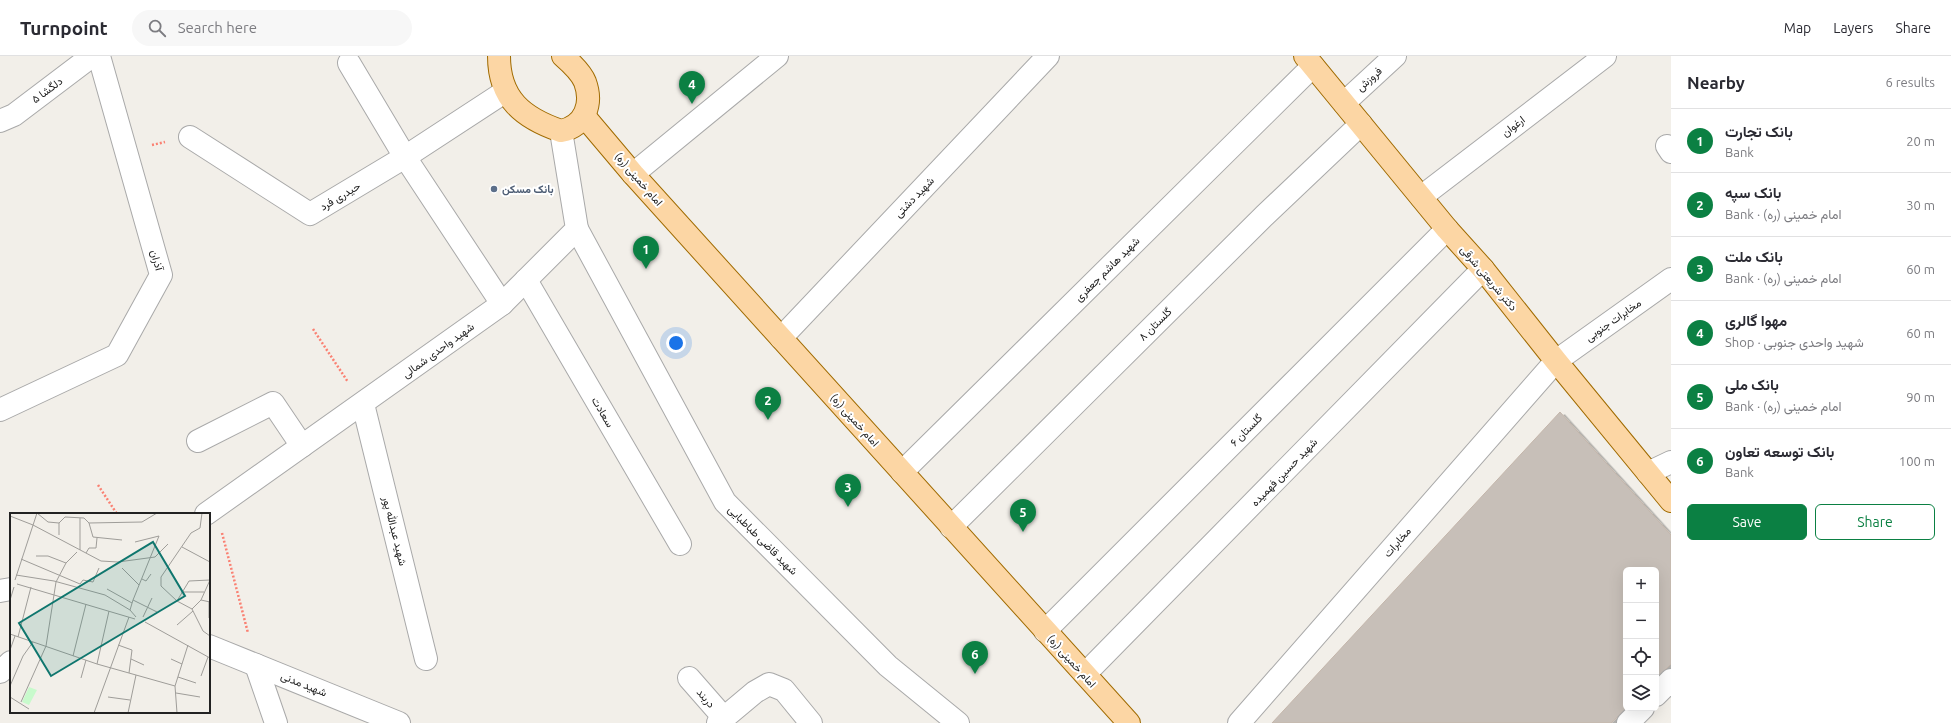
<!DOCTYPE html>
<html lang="en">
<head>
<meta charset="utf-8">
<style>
	:root { --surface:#fff; --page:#f7f7f7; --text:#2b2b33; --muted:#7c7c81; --line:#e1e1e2; --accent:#0b8043 }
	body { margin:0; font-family:Ubuntu,Vazirmatn,sans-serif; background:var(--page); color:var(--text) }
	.controls { position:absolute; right:12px; bottom:12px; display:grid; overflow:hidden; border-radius:6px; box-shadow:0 4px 16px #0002 }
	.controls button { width:36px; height:36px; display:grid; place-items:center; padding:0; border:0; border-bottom:1px solid var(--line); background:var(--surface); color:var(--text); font:20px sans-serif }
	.you { position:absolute; left:676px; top:287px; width:14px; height:14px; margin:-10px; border:3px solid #fff; border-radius:50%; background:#1a73e8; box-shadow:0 0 0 6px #1a73e833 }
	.badge { display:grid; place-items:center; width:26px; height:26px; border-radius:50%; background:var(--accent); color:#fff; font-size:13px; font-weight:700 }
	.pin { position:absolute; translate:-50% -33px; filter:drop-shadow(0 1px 2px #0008) }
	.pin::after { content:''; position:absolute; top:21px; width:14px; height:12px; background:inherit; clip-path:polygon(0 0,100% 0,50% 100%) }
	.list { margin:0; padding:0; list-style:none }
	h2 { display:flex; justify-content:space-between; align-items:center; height:52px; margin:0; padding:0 16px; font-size:17px }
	h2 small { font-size:13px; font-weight:400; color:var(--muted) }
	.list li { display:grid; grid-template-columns:26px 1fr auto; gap:12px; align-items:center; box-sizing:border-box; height:64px; padding:0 16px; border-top:1px solid var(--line) }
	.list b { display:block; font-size:15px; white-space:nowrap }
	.list p { margin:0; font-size:13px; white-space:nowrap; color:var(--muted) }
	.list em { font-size:13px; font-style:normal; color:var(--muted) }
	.actions { display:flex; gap:8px; padding:12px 16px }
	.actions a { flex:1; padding:9px 0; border:1px solid var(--accent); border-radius:6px; text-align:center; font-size:14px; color:var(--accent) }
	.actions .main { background:var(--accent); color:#fff }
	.icon { flex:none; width:22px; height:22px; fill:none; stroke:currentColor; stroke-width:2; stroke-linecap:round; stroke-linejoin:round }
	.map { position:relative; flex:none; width:1671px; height:667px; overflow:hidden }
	header { display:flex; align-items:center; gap:24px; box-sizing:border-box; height:56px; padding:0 20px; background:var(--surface); border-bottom:1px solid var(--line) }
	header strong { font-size:19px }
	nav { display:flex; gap:22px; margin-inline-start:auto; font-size:14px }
	.search { width:280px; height:36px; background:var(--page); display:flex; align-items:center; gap:10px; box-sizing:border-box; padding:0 14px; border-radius:22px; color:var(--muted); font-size:15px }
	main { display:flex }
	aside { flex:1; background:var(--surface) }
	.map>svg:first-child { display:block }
</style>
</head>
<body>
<header>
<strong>Turnpoint</strong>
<div class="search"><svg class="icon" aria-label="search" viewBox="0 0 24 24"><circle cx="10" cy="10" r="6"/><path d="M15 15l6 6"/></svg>Search here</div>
<nav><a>Map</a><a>Layers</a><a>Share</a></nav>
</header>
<main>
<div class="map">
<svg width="1671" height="667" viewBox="0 0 1671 667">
	<defs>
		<filter id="shadow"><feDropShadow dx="4.5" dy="2.5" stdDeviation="0" flood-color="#0004"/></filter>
	</defs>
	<rect width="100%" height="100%" fill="#f2efe9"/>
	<!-- building -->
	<polygon fill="#c7bfb8" stroke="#c4b6ab" filter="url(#shadow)" points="1560,356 1671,479 1671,608 1656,623 1656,514 1626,514 1627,652 1611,667 1272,667"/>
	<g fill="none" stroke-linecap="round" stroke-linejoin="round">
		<!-- minor casing -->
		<g stroke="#a9a9a9" stroke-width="24">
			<g id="minor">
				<polyline points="349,7 405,101 502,248"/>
				<polyline points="1344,47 1395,0"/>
				<polyline points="0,65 14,59 92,0"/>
				<polyline points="190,81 310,158 405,101 506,35"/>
				<polyline points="1667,90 1671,96"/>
				<polyline points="633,118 777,0"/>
				<polyline points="1421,141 1605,0"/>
				<polyline points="577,173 725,446 888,610 958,667"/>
				<polyline points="526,224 680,488"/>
				<polyline points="781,282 1048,0"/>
				<polyline points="363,348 426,603"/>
				<polyline points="0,354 117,299 161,219 99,0"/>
				<polyline points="198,385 273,347 302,390"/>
				<polyline points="902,416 1313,10"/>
				<polyline points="1648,417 1671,406"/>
				<polyline points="206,458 502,248 577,173 561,75"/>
				<polyline points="951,471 1264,160 1361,68"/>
				<polyline points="0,535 11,533"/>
				<polyline points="1045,575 1447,173"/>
				<polyline points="209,590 399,667"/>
				<polyline points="256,609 276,667"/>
				<polyline points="0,616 11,606"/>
				<polyline points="1085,618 1483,213"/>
				<polyline points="689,622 724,662"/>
				<polyline points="1656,639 1671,624"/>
				<polyline points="718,667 755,636 769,628 784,634 811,667"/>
				<polyline points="1239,667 1556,305 1671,223"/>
				<polyline points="1628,667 1643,652"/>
			</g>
		</g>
		<!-- major casing -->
		<g stroke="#a06b00" stroke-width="24">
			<g id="major">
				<path d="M499 0C499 43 523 62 561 75 585 70 593 48 585 26 581 16 571 7 563 0"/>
				<polyline points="1305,0 1447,173 1483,213 1556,305 1671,445"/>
				<polyline points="584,60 633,118 1129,667"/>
			</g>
		</g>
		<!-- path -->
		<g stroke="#fa8072" stroke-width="2.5" stroke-dasharray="2 2" stroke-linecap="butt">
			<polyline points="152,89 165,86"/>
			<polyline points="313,273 348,326"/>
			<polyline points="98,429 117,458"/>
			<polyline points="222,477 248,577"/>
		</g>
		<!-- minor -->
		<use href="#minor" stroke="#fff" stroke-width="22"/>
		<!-- major -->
		<use href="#major" stroke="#fcd6a4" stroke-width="22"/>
	</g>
	<!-- markers -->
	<circle fill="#5c6f8a" stroke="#fff" stroke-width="1.5" cx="494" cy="133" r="4"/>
	<g text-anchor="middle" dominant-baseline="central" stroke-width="4" stroke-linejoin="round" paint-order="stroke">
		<!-- street labels -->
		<g font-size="11" fill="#222" stroke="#fff">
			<text transform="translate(1369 23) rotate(-42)">فروزش</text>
			<text transform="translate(47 34) rotate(-37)">دلگشا ۵</text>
			<text transform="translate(1513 70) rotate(-38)">ارغوان</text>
			<text transform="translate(639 123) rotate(49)">امام خمینی (ره)</text>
			<text transform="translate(340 140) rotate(-31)">حیدری فرد</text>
			<text transform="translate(914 141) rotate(-46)">شهید دشتی</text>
			<text transform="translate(157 204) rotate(75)">آذران</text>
			<text transform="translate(1107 213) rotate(-45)">شهيد هاشم جعفری</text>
			<text transform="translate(1489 222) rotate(50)">دکتر شریعتی شرقی</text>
			<text transform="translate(1613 264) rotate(-35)">مخابرات جنوبی</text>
			<text transform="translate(1155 268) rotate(-45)">گلستان ۸</text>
			<text transform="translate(438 294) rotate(-36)">شهید واحدی شمالی</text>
			<text transform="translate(603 356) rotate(60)">سعادت</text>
			<text transform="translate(855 364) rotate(48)">امام خمینی (ره)</text>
			<text transform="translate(1246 374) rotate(-45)">گلستان ۶</text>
			<text transform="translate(1284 416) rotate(-46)">شهيد حسین فهمیده</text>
			<text transform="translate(395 475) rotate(76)">شهید عبدالله پور</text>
			<text transform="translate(763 484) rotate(45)">شهید قاضی طباطبایی</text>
			<text transform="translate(1397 486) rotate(-49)">مخابرات</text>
			<text transform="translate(1072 605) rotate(48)">امام خمینی (ره)</text>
			<text transform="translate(304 628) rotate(22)">شهيد مدنی</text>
			<text transform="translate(706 642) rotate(49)">دربند</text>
		</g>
		<!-- service labels -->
		<g font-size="11" font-weight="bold" fill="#4e5e75" stroke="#fff" text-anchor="start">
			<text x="502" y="133">بانک مسکن</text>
		</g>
	</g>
	<!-- overview -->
	<g transform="translate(10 457)">
		<rect width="200" height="200" fill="#f2efe9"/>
		<path d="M19 174 27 177 19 192 12 189Z" fill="#c8facc"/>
		<path fill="none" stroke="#9f9d99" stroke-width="1" d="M27 0 38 9 49 10V22M192 0 190 15 181 20 151 64V73L167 88 182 96 193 118 200 123M0 3 23 12 91 48 108 49 145 44 158 31M49 10 55 4 74 5 79 10 83 24 112 27M79 10 132 9 147 0M125 29 149 23 123 87 120 97 126 104M172 34 200 49M70 37V5M76 40 79 35H86L87 25M26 43H38L56 50M11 46 70 71 73 67 83 69 89 55M112 55 129 72M6 62 44 68 95 82 120 97M132 66 136 68 141 61M5 67 27 0M7 71 125 106M97 76 122 90M171 79H194M0 87 4 74M123 87 147 99M191 87 200 67M167 88 179 68 200 67M199 88V105M182 96 191 87 200 89M133 104 142 85M135 109 200 145M167 112 183 98M0 121 87 151 165 173M8 124 21 74M108 132 122 137 119 160M0 137 5 123M63 143 76 91M121 146 134 152M161 146 172 151M87 151 99 98M191 163 198 144M168 164 186 170M71 165 76 147M0 173 13 143 23 129M166 180 190 184M0 184 19 196M98 184 120 187M11 189 36 133 46 69 56 50 67 39M84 200 119 104M118 200 126 162M167 200 165 173 178 132"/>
		<path fill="#0f766e" fill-opacity="0.15" stroke="#0f766e" stroke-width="2" d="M143 29 175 83 41 163 9 110Z"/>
		<rect width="200" height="200" fill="none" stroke="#222" stroke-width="2"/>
	</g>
</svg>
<div class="controls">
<button>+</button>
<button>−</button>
<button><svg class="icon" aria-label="locate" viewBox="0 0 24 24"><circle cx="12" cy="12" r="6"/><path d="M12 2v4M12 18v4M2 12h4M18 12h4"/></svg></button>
<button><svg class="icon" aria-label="layers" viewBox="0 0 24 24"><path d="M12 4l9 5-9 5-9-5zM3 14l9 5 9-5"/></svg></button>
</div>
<div class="you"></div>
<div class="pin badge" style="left:646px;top:213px">1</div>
<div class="pin badge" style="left:768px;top:364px">2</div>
<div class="pin badge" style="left:848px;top:451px">3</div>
<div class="pin badge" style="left:692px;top:48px">4</div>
<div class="pin badge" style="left:1023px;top:476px">5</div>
<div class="pin badge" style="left:975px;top:618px">6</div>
</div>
<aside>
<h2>Nearby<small>6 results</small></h2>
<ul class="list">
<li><span class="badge">1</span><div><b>بانک تجارت</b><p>Bank</p></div><em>20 m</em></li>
<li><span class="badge">2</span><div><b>بانک سپه</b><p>Bank · امام خمینی (ره)</p></div><em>30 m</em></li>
<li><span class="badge">3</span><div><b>بانک ملت</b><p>Bank · امام خمینی (ره)</p></div><em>60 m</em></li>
<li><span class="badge">4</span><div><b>مهوا گالری</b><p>Shop · شهید واحدی جنوبی</p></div><em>60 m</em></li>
<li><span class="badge">5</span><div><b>بانک ملی</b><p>Bank · امام خمینی (ره)</p></div><em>90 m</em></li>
<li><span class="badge">6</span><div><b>بانک توسعه تعاون</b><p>Bank</p></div><em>100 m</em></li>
</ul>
<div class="actions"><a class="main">Save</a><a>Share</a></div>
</aside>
</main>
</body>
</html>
